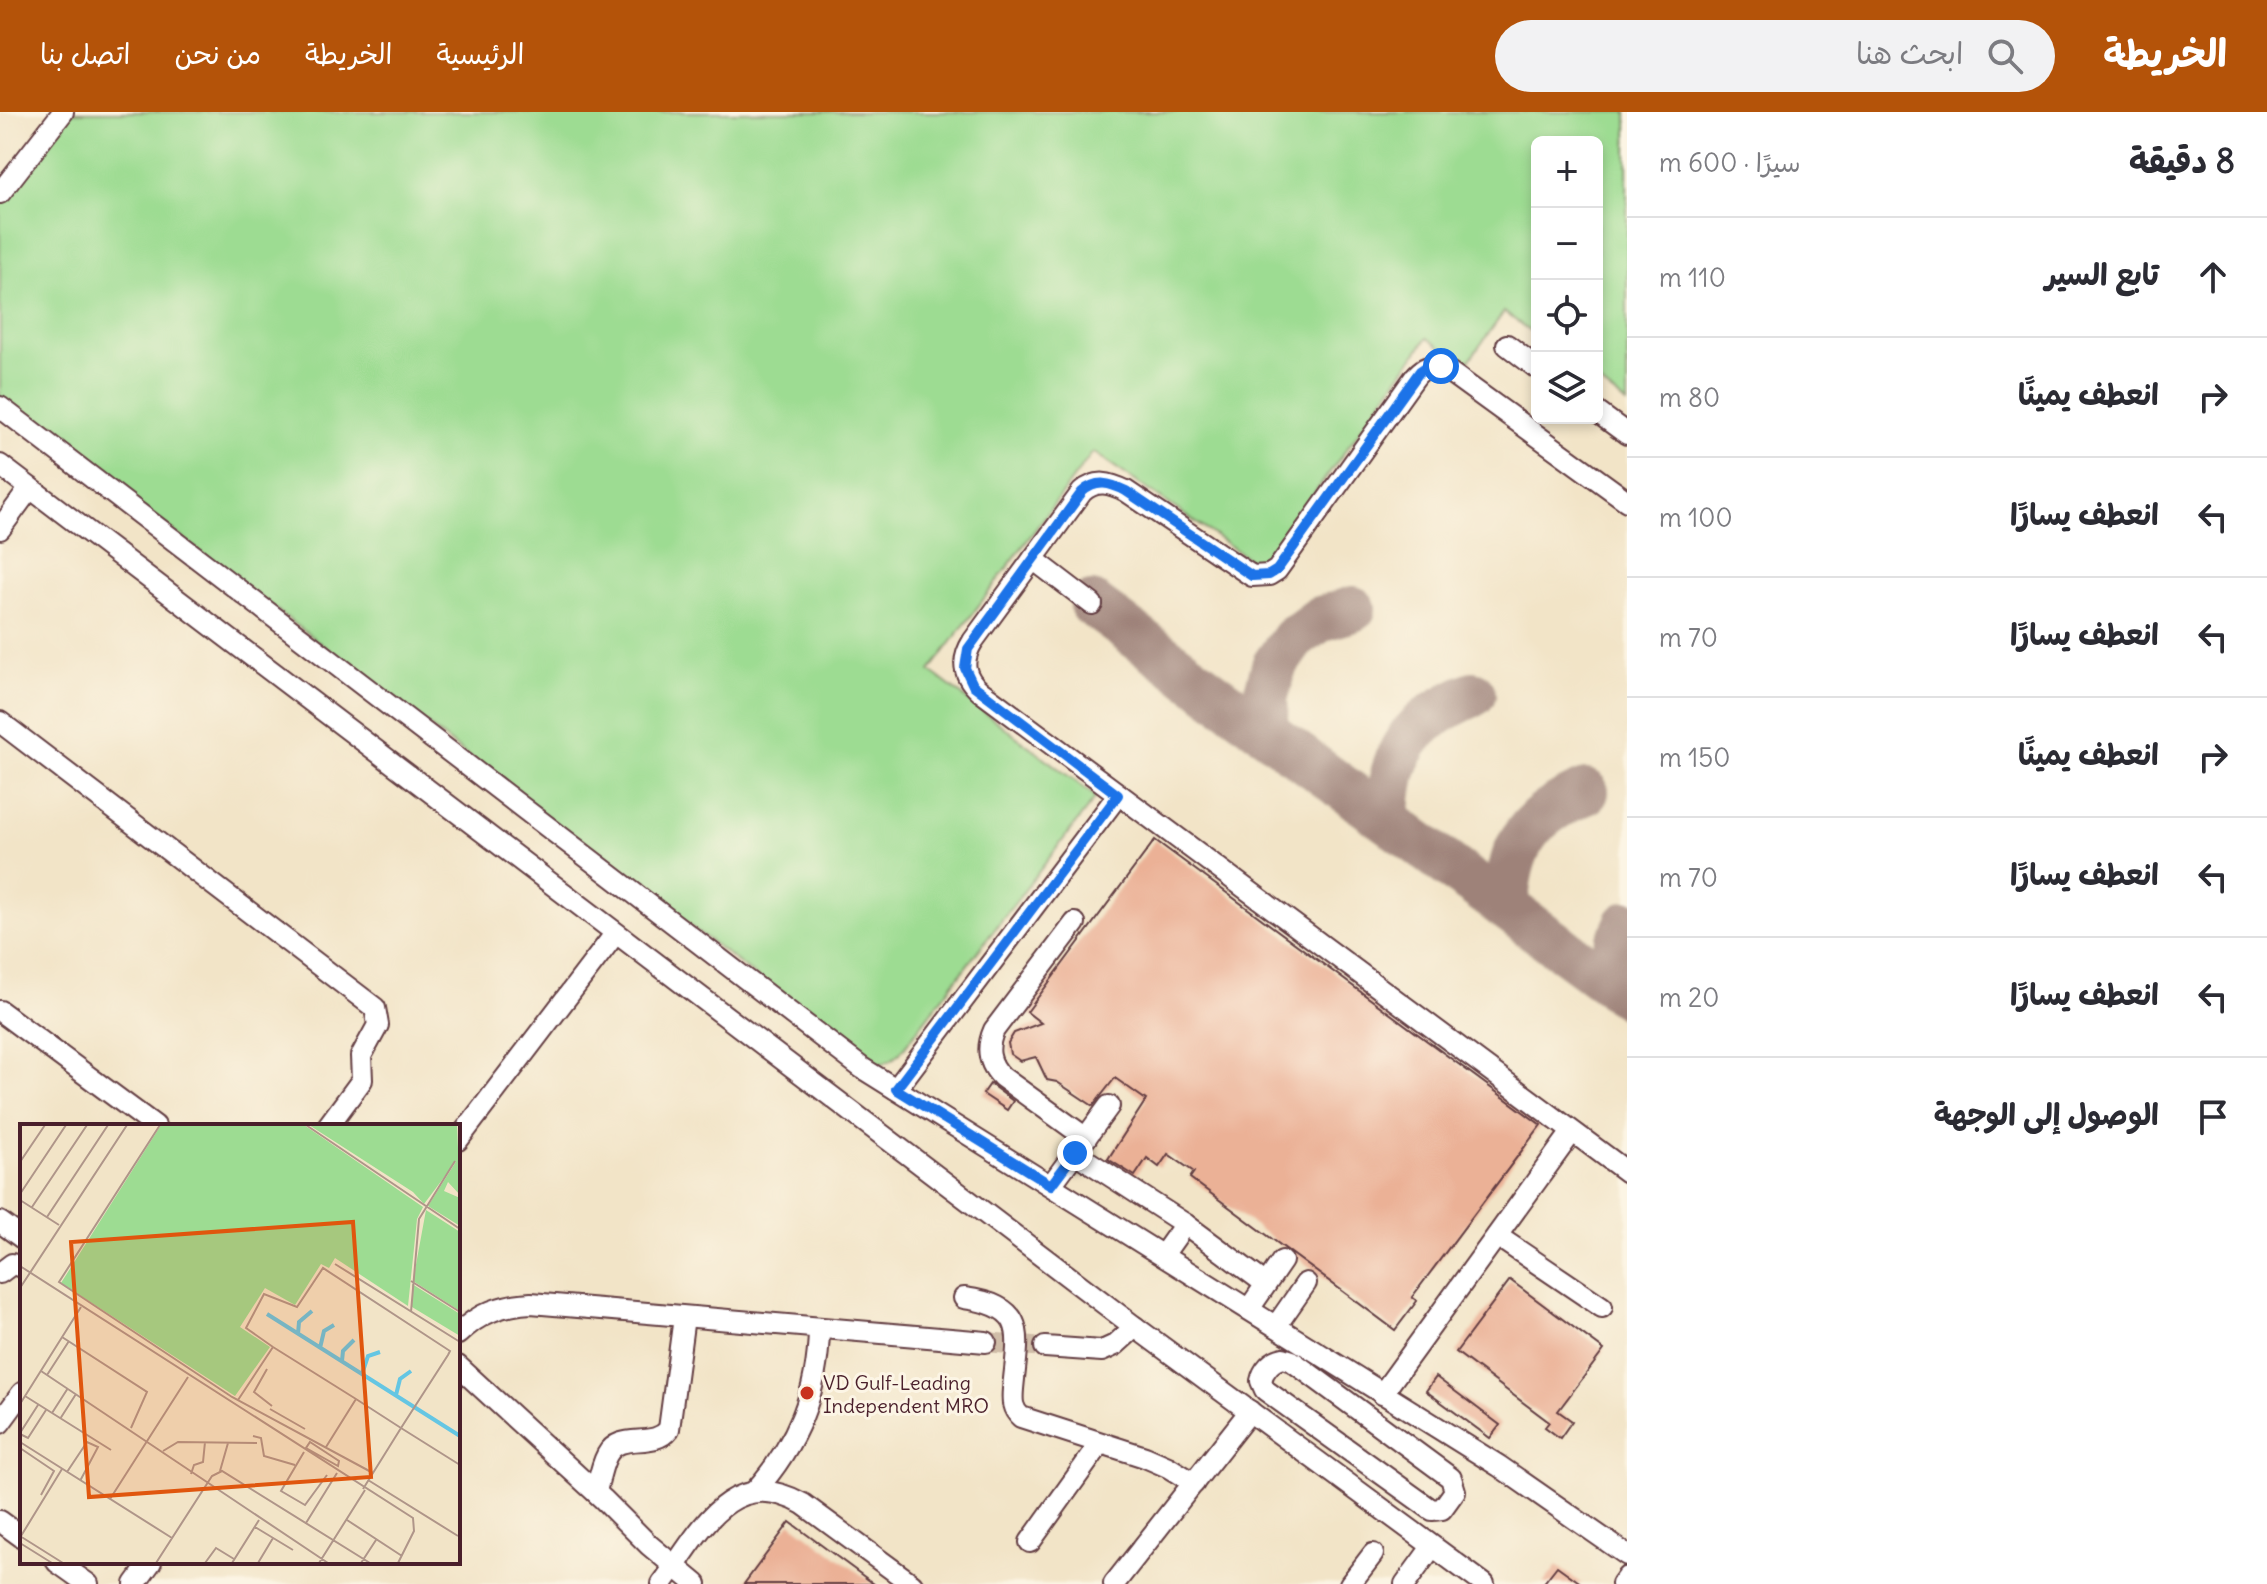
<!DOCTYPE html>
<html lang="ar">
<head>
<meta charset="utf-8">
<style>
	:root { --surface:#fff; --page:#f2f2f3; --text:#2b2b33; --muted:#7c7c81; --line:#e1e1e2; --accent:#b45309 }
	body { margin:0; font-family:Delius,"Playpen Sans Arabic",sans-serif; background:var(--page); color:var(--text); direction:rtl }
	.controls { position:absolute; right:24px; top:24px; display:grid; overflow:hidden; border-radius:12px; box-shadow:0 4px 12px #0003 }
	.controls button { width:72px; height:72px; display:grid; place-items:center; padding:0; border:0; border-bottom:2px solid var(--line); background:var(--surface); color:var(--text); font:40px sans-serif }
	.stop { position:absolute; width:24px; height:24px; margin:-18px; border:6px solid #1a73e8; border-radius:50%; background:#fff }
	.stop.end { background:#1a73e8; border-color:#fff; box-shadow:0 2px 8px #0008 }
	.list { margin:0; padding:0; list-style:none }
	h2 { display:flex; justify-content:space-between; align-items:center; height:104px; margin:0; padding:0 32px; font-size:34px }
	h2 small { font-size:26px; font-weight:400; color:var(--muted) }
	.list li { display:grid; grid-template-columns:52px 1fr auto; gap:24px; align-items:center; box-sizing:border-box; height:120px; padding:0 32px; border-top:2px solid var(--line) }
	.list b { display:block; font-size:30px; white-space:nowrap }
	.list em { font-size:26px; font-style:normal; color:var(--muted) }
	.icon { flex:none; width:44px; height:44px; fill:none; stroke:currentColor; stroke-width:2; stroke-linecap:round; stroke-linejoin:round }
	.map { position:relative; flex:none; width:1627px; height:1472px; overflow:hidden; direction:ltr }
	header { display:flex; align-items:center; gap:48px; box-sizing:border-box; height:112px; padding:0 40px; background:var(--accent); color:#fff }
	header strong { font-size:38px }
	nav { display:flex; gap:44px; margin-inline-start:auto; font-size:28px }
	.search { width:560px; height:72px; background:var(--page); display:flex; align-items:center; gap:20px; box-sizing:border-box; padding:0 28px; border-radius:44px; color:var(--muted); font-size:30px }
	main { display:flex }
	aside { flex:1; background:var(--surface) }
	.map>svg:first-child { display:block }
</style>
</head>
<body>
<header>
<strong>الخريطة</strong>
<div class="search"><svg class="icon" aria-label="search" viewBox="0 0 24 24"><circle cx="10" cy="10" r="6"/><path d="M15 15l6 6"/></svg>ابحث هنا</div>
<nav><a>الرئيسية</a><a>الخريطة</a><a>من نحن</a><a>اتصل بنا</a></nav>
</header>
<main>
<aside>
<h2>8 دقيقة<small>سيرًا · 600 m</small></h2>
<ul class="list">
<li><svg class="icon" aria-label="ahead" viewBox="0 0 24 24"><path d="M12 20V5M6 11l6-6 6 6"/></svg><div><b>تابع السير</b></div><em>110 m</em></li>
<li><svg class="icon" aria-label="right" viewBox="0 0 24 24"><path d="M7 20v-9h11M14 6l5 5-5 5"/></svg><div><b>انعطف يمينًا</b></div><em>80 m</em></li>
<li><svg class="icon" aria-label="left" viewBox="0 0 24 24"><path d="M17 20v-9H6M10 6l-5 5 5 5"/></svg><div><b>انعطف يسارًا</b></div><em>100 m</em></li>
<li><svg class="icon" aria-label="left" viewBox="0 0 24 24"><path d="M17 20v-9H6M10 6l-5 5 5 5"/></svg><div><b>انعطف يسارًا</b></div><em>70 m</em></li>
<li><svg class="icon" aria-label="right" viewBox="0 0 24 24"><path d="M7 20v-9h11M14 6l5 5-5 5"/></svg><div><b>انعطف يمينًا</b></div><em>150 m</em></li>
<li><svg class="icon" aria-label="left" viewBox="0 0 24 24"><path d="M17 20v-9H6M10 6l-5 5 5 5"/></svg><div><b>انعطف يسارًا</b></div><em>70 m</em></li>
<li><svg class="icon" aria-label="left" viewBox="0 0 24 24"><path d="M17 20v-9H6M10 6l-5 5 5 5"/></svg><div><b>انعطف يسارًا</b></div><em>20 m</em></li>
<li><svg class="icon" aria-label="arrive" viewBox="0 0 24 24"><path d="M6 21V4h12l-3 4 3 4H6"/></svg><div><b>الوصول إلى الوجهة</b></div></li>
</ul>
</aside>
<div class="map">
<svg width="1627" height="1472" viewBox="0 0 1627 1472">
	<rect width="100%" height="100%" fill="#fcf5e5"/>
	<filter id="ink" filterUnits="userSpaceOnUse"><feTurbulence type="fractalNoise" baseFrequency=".0125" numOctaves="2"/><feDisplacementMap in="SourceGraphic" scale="16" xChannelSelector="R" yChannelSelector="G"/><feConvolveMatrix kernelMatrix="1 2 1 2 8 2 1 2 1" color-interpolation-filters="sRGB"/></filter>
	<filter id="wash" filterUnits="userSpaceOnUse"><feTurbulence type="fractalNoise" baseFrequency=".006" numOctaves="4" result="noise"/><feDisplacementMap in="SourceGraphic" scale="32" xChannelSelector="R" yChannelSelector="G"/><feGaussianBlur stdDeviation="1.8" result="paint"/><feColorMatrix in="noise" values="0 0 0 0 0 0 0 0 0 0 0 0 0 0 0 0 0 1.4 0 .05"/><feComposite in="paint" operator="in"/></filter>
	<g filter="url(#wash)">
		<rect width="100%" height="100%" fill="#f2e4c7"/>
		<!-- green -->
		<path fill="#9ddc92" stroke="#747e5e" stroke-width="2" d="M69 0H1627V292L1597 269V30H1537V224L1504 200 1466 253 1427 226 1261 455 1093 340 930 559 1096 685 899 942C889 951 882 953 870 951L0 287V89Z"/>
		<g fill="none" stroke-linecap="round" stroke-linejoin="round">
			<!-- taxiway -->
			<g stroke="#9e8279" stroke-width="46">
				<polyline points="1092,492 1627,884"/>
				<polyline points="1267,620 1265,587 1274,554 1293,527 1320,507 1353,497"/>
				<path d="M1388 708C1389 639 1410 609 1473 582"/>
				<path d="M1506 796C1508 733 1528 704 1586 680"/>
				<polyline points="1614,873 1616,836 1627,812"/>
			</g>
		</g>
		<g id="blocks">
			<!-- building -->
			<g fill="#ebb196">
				<polygon points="1155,728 1541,1013 1412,1185 1417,1189 1395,1218 1190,1066 1194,1060 1168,1042 1159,1055 1147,1046 1135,1064 1108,1047 1146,988 1115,966 1093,994 1057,970 1047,968 1036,945 1020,949 1010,942 1008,931 1014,921 1041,911 1027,900"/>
				<polygon points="990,972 1013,989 1007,998 983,982"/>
				<polygon points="1510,1168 1604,1238 1558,1299 1572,1309 1560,1326 1545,1315 1549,1310 1456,1240"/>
				<polygon points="1436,1265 1500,1313 1490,1326 1426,1279"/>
				<polygon points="790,1410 874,1472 744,1472"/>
				<polygon points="1557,1454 1582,1472 1543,1472"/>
			</g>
		</g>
	</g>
	<g filter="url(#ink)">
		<use href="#blocks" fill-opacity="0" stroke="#633d42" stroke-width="2"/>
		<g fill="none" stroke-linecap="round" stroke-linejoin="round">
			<!-- minor-tunnel -->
			<polyline stroke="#d0bda8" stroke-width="20" stroke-dasharray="20 10" stroke-linecap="butt" points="986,1230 1045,1235"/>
			<!-- minor casing -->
			<g stroke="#633d42" stroke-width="24">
				<g id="minor">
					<polyline points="0,81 63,0"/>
					<polyline points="1507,233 1537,256"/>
					<polyline points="0,295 862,956 1499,1354 1627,1443"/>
					<polyline points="1597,300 1627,322"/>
					<polyline points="0,353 1135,1215 1484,1472"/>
					<path d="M1627 389 1448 259C1435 251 1425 253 1415 265L1277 458 1269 463 1252 464 1126 379C1110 371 1097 367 1082 380L973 529C961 548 963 564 980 579L1627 1060"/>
					<polyline points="0,417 30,376"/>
					<polyline points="1033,447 1092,492"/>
					<polyline points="0,610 375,896 378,913 361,944 362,968 328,1014"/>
					<path d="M1075 811 994 918C986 936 988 951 1002 965L1086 1026"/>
					<polyline points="0,899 155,1014"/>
					<polyline points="896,977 1118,683"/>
					<polyline points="458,1028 615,822"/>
					<polyline points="1075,1041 1185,1112 1266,1172"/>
					<polyline points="1051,1073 1109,994"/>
					<polyline points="0,1110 22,1126"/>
					<polyline points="1497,1124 1602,1195"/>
					<polyline points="1163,1143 1185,1112"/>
					<polyline points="0,1161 12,1152 22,1155"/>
					<path d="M964 1186C1030 1195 1018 1222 1013 1277 1012 1289 1012 1297 1021 1305L1145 1345 1168 1355 1194 1371"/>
					<polyline points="1249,1197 1282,1149"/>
					<polyline points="1276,1214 1306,1171"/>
					<path d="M458 1222C479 1201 501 1193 531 1191L986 1230"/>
					<polyline points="1045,1235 1102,1239 1115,1233 1135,1215"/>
					<path d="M1283 1246 1292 1249 1451 1366 1455 1379 1442 1397 1432 1398 1265 1278 1261 1269C1263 1258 1272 1248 1283 1246Z"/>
					<polyline points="458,1254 603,1387 649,1433 696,1472"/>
					<polyline points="1382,1282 1572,1020"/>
					<polyline points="0,1311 22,1281"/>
					<path d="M755 1379C797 1332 818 1281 819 1218"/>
					<path d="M596 1380C599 1368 601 1354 607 1343 620 1318 653 1338 669 1317L684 1205"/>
					<polyline points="0,1409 22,1425"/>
					<polyline points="1030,1430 1100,1332"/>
					<polyline points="57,1450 88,1472"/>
					<polyline points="135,1472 151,1450"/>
					<path d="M662 1472C699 1422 730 1351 803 1392L912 1472"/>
					<polyline points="1114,1472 1250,1299"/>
					<polyline points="1350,1472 1373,1442"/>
					<polyline points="1405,1472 1432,1435"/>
					<polyline points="1622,1472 1627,1465"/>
				</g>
			</g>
			<!-- minor -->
			<use href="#minor" stroke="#fff" stroke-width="20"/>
		</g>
	</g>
	<g fill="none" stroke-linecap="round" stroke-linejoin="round" filter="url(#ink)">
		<!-- route -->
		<path stroke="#1a73e8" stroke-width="10" d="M1075 1041 1051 1073 896 977 1118 683 973 573 965 556 968 537 1082 380C1097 367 1110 371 1126 379L1252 464 1269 463 1277 458 1420 259 1426 255 1441 254"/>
	</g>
	<!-- markers -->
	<circle fill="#c8321e" stroke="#fcf5e5" stroke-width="3" cx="807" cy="1281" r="8"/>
	<g text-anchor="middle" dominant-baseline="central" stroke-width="6" stroke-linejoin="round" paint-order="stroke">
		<!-- poi labels -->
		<g font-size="20" fill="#4a1f2b" stroke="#fcf5e5" text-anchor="start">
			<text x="823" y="1270">VD Gulf-Leading<tspan x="823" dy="23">Independent MRO</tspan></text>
		</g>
	</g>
	<!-- overview -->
	<g transform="translate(20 1012)">
		<rect width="440" height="440" fill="#f2e4c7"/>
		<path d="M141 1H284L403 83 397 95 388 182 315 134 309 144 301 140 275 181 245 164 220 203 250 223 215 272 41 159ZM289 1H437L440 71 428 58 424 67 440 74V102L408 82 437 36 404 80 393 68ZM406 86 440 108V187L393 157ZM392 160 440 190V212L392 183Z" fill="#9ddc92"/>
		<path fill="none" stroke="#65c6e3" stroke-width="4" d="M247 190 440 312M278 210 279 198 292 187M300 224 304 207 314 201M322 237 323 227 334 216M342 250 348 232 360 228M376 271 380 255 391 247"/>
		<path fill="none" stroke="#af9589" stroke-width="2" d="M140 1 39 158 212 273 353 349M286 1 440 105M0 38 25 1M0 70 46 1M0 76 39 101M12 83 67 1M27 93 88 1M315 140 440 218M0 142 393 394 394 407 378 439M391 157 440 188M0 164 107 1M391 188 399 95 435 37M42 213 127 268 111 304M247 245 234 268 252 282M21 247 308 439M27 251 49 217M5 272 91 326M218 276 253 223M0 280 61 183M250 285 285 305M32 289 48 264M40 295 56 270M0 309 18 281M0 310 8 314 26 286M233 312 241 314 244 332 275 341M0 318 152 414M290 318 319 337 318 342 286 324ZM306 323 336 275M0 324 34 347 21 371M143 327 158 318 237 319M284 328 261 367 285 381 307 351M200 347 208 319M47 348 67 318 78 323 60 357M171 350 174 341 183 338 185 318M348 356 438 412M343 365 381 304 428 231 430 227 303 144 277 183 244 170 226 204 253 223 336 275 381 304 440 341M90 375 168 253M327 396 382 432M286 399 317 349M235 403 273 426M0 412 43 439M1 412 42 345M0 419 32 439M136 439 192 352 202 347 350 439M185 439 196 424 214 435M212 439 239 396M238 439 253 414M299 439 345 366M341 439 356 416"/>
		<path fill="#e0560e" fill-opacity="0.15" stroke="#e0560e" stroke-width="4" d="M333 98 351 353 69 373 51 118Z"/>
		<rect width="440" height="440" fill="none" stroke="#4a1f2b" stroke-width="4"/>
	</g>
</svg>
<div class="controls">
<button>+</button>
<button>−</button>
<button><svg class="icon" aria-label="locate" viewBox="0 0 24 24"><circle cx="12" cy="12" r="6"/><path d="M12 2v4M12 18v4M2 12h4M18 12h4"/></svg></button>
<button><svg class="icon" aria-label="layers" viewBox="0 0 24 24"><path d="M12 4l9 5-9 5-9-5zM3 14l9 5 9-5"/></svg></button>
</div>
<div class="stop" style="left:1441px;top:254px"></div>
<div class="stop end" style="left:1075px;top:1041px"></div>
</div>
</main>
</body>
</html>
